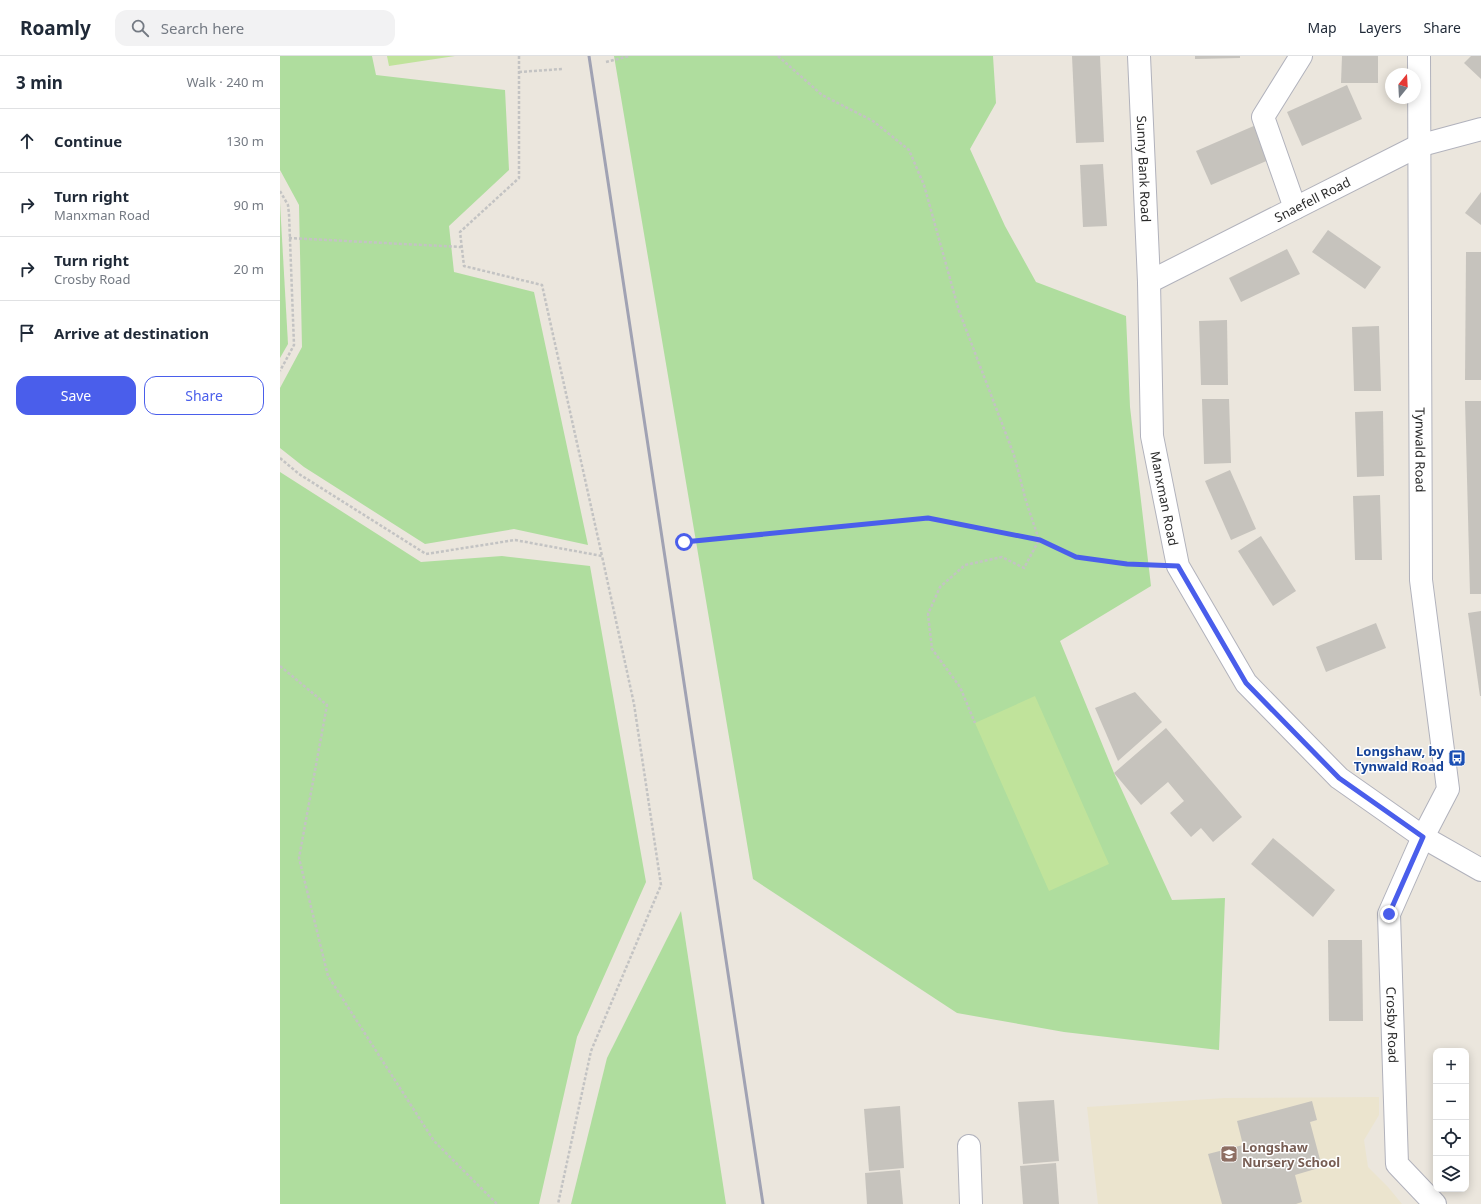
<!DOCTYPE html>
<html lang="en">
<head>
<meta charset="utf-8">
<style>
	:root { --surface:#fff; --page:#f2f2f3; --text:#1f2937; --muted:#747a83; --line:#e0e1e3; --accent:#4a5eeb }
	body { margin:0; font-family:"Noto Sans",sans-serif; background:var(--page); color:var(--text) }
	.controls { position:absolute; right:12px; bottom:12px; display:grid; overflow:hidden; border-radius:8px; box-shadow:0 2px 10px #0003 }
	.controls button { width:36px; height:36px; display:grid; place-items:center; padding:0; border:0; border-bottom:1px solid var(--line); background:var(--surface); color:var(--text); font:20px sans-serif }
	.compass { position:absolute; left:1105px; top:12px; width:36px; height:36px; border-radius:50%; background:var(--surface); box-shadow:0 2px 10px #0003; rotate:18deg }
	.stop { position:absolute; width:12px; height:12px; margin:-9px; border:3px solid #4a5eeb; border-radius:50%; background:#fff }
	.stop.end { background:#4a5eeb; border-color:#fff; box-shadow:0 1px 4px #0008 }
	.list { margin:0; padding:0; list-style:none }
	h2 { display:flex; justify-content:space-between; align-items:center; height:52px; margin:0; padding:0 16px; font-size:17px }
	h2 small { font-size:13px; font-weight:400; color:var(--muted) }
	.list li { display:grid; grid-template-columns:26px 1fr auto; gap:12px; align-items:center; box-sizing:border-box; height:64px; padding:0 16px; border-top:1px solid var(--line) }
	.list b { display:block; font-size:15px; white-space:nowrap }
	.list p { margin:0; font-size:13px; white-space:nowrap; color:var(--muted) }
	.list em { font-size:13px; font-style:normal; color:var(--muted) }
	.actions { display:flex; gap:8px; padding:12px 16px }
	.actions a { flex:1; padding:9px 0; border:1px solid var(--accent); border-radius:12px; text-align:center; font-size:14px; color:var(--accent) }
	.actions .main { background:var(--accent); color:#fff }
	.icon { flex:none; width:22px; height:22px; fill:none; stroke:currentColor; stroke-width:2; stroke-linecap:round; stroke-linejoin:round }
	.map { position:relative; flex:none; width:1201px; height:1148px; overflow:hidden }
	header { display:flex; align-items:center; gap:24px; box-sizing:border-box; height:56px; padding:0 20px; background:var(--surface); border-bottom:1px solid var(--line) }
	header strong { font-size:19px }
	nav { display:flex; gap:22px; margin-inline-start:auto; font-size:14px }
	.search { width:280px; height:36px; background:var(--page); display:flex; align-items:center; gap:10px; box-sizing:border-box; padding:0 14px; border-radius:12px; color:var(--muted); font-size:15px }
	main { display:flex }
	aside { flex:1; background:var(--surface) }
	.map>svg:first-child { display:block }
</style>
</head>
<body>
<header>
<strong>Roamly</strong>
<div class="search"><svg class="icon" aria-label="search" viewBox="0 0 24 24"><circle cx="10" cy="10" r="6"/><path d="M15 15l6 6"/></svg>Search here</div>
<nav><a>Map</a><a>Layers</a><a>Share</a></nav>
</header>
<main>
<aside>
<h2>3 min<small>Walk · 240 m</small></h2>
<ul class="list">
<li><svg class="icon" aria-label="ahead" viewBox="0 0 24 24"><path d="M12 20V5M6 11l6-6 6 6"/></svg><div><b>Continue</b></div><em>130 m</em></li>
<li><svg class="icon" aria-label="right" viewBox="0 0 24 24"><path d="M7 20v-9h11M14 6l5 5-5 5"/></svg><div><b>Turn right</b><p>Manxman Road</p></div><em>90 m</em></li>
<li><svg class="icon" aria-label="right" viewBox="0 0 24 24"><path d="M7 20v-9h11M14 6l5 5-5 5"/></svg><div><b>Turn right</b><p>Crosby Road</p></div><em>20 m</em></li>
<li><svg class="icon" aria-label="arrive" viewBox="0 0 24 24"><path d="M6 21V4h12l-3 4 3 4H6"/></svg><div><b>Arrive at destination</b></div></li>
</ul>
<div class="actions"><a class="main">Save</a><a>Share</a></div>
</aside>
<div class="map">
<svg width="1201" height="1148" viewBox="0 0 1201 1148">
	<rect width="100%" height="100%" fill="#ebe6dd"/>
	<!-- education -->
	<polygon fill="#ebe4ce" points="1099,1041 1099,1059 1084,1084 1088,1111 1108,1131 1122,1148 818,1148 807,1051 945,1042"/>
	<!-- green -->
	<g fill="#afdd9e">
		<polygon points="0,0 92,0 96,19 225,34 229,114 169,170 174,216 254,236 308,489 234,473 145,488 24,411 0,392 0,332 22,291 19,149 0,114"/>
		<polygon points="334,0 713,0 716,47 690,93 725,170 756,226 846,260 850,351 871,530 780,585 834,717 892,844 945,842 939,994 784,976 677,957 473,823"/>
		<polygon points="0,147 8,288 0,302"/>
		<polygon points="0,416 141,506 222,500 310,510 366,826 297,981 259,1148 0,1148"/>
		<polygon points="401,855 446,1148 291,1148 327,1002"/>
	</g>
	<!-- pitch -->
	<g fill="#c0e39b">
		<polygon points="107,0 175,0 109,10"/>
		<polygon points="755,640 829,808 769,835 695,667"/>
	</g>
	<!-- building -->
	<g fill="#c6c3bd">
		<polygon points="792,0 820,0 824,86 796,87"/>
		<polygon points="915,0 960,0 960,2 915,3"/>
		<polygon points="1062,0 1098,0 1098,27 1061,27"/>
		<polygon points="1191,0 1201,0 1201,23 1184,7"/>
		<polygon points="1067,29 1082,63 1022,90 1007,56"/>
		<polygon points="976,69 991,103 931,129 916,95"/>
		<polygon points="823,108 827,170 803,171 800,109"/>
		<polygon points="1201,136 1201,169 1185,157"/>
		<polygon points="1048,174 1101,211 1085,233 1032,196"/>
		<polygon points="1007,193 1020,218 961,246 949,222"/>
		<polygon points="1186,196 1201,196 1201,324 1185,324"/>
		<polygon points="947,264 948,329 921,329 919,265"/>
		<polygon points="1099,270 1101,335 1074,335 1072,271"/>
		<polygon points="922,343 949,343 951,407 924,408"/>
		<polygon points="1185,345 1201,345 1201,538 1190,538"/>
		<polygon points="1103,355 1104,420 1077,421 1075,356"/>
		<polygon points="950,414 976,473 951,484 925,425"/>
		<polygon points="1100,439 1102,504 1075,504 1073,440"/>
		<polygon points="981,480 1016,535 993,550 958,495"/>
		<polygon points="1201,555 1201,640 1200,640 1188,557"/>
		<polygon points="1096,567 1106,592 1046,616 1036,591"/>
		<polygon points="855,636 882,666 838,705 815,652"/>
		<polygon points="886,672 962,761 933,786 921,772 911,781 890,757 904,745 888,726 861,749 834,717"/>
		<polygon points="993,782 1055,834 1033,861 971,808"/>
		<polygon points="1048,884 1082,884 1083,965 1049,965"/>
		<polygon points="774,1044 779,1105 743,1108 738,1046"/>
		<polygon points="1032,1045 1037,1064 1030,1066 1042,1111 1015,1119 1022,1146 1016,1148 942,1148 928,1098 963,1089 957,1065"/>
		<polygon points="620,1050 624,1112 589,1115 584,1053"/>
		<polygon points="776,1107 779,1148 743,1148 740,1110"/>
		<polygon points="620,1114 623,1148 587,1148 585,1117"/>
	</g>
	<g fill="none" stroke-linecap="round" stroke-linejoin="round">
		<!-- minor casing -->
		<g stroke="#b1b2bc" stroke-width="24">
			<g id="minor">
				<path id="s1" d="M859 0 869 226 872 380 898 510 966 627 1059 722 1143 781 1201 814"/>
				<path id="s2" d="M1139 0 1141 524 1168 733 1143 781 1109 858 1117 1108 1155 1148"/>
				<polyline points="1015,152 983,61 1021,0"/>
				<path id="s3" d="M869 226 1138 90 1201 73"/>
				<polyline points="689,1090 691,1148"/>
			</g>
		</g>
		<!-- path -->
		<g stroke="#c3c3c3" stroke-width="2.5" stroke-dasharray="3 2" stroke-linecap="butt">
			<polyline points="239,0 239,122 180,176 184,210 262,229 322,500"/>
			<polyline points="498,0 542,39 593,65 629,94 644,129 679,255 734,399 746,445 759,484 744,512 722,501 685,509 660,531 648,558 652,593 680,631 695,667"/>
			<polyline points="326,6 349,0"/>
			<polyline points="239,16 282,13"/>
			<polyline points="0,135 8,149 9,158 14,289 0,315"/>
			<polyline points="9,182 181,191"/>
			<polyline points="0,402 19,418 146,498 235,484 322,500 354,648 381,829 311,995 278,1148"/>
			<polyline points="404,486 648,463 759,484 796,501 847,508 872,509"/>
			<polyline points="0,610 47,649 19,802 48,920 154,1085 217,1148"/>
		</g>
		<!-- minor -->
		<use href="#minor" stroke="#fff" stroke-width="22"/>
		<!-- rail -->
		<polyline stroke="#a0a2b3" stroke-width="3" points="309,0 483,1148"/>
	</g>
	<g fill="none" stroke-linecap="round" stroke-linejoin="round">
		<!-- route -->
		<polyline stroke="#4a5eeb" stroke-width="5" points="404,486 648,462 760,484 796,501 847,508 898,510 966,627 1059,722 1143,781 1109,858"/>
	</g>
	<!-- icons -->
	<defs>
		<g id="bus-square" transform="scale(0.9)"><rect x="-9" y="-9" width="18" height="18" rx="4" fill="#1a4fb4" stroke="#fff"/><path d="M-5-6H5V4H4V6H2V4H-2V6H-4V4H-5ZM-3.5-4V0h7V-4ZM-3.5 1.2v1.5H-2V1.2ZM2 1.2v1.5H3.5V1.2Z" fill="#fff"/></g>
		<g id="school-square" transform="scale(0.9)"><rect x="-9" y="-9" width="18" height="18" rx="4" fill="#8d6e63" stroke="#fff"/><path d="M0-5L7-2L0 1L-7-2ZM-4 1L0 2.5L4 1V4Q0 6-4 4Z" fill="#fff"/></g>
	</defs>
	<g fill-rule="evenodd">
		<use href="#bus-square" x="1177" y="702"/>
		<use href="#school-square" x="949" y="1098"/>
	</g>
	<g text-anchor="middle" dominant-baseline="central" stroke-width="3" stroke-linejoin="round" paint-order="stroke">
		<!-- street labels -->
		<g font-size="13" fill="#2a2a2a" stroke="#fff">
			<text stroke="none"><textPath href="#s1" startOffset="113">Sunny Bank Road</textPath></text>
			<text stroke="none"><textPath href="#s3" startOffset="183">Snaefell Road</textPath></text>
			<text stroke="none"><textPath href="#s2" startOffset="394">Tynwald Road</textPath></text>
			<text stroke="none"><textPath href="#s1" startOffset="444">Manxman Road</textPath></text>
			<text stroke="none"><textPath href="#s2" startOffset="984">Crosby Road</textPath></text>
		</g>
		<!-- transit labels -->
		<g font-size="13" font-weight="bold" fill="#164399" stroke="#fff" text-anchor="end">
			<text x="1164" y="695">Longshaw, by<tspan x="1164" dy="15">Tynwald Road</tspan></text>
		</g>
		<!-- education labels -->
		<g font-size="13" font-weight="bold" fill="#785e54" stroke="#fff" text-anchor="start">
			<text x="962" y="1091">Longshaw<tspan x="962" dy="15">Nursery School</tspan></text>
		</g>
	</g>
</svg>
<div class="controls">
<button>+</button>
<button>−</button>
<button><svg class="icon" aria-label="locate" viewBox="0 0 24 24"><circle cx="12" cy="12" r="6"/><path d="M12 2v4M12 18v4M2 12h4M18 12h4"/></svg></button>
<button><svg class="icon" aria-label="layers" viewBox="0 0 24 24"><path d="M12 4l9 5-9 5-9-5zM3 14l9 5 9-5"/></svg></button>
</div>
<svg class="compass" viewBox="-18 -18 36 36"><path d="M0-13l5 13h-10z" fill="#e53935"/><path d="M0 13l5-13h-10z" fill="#747a83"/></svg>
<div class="stop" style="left:404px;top:486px"></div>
<div class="stop end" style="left:1109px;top:858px"></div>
</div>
</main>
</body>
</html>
